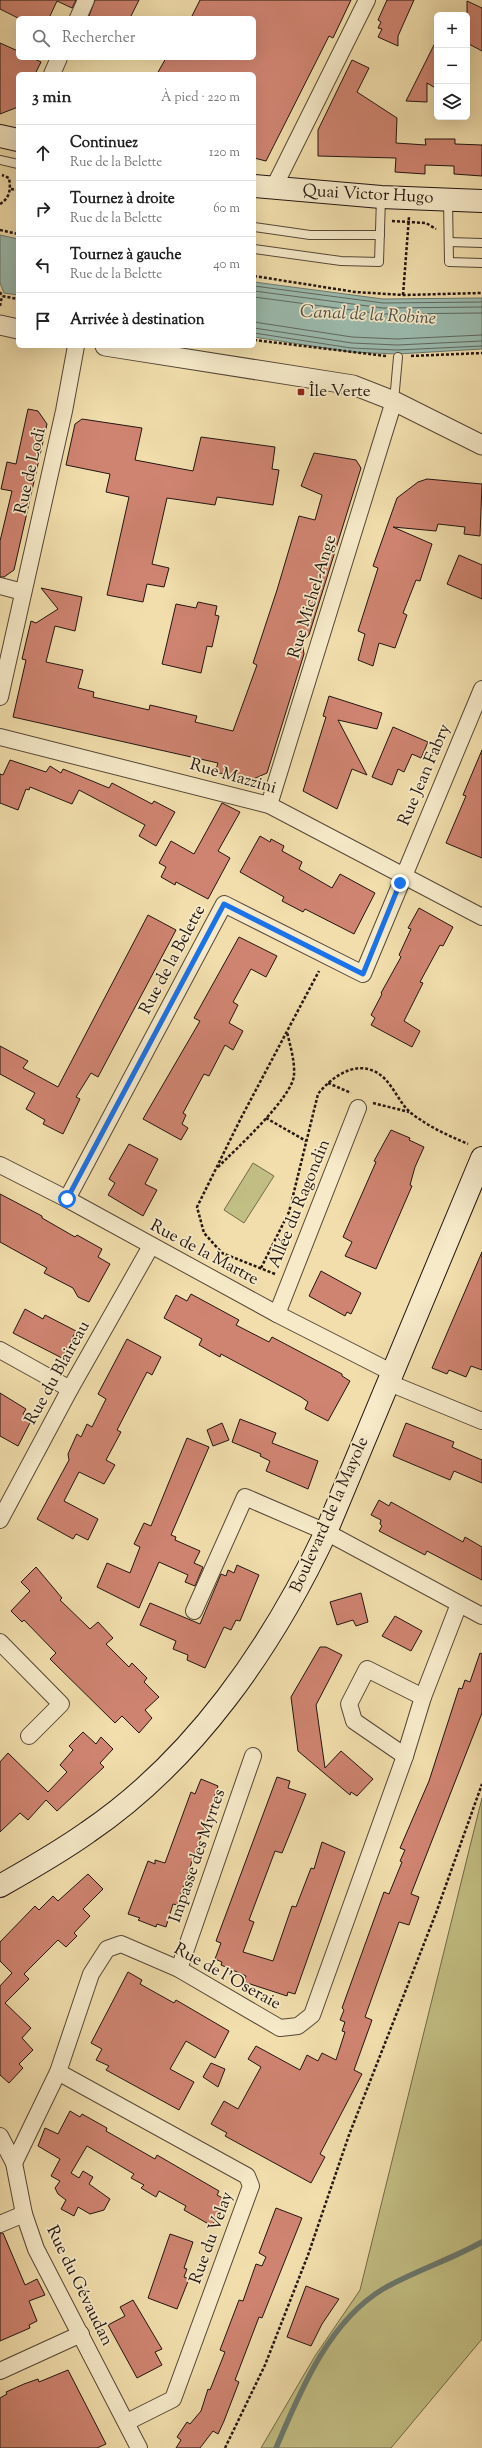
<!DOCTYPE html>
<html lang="fr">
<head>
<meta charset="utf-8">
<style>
	:root { --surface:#fff; --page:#f6f6f6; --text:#222; --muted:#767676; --line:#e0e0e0 }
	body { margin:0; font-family:"Sorts Mill Goudy",serif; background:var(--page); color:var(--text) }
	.controls { position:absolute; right:12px; top:12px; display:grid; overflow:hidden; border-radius:6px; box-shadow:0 4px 16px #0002 }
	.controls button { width:36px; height:36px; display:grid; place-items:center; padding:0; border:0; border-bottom:1px solid var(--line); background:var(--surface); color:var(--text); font:20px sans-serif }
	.stop { position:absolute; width:12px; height:12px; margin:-9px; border:3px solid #1a73e8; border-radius:50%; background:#fff }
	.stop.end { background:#1a73e8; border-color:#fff; box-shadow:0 1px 4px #0008 }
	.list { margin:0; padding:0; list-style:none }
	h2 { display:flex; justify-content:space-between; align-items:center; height:52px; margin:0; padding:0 16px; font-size:17px }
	h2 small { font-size:13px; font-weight:400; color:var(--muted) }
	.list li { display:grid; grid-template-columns:26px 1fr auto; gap:12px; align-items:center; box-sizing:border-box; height:56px; padding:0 16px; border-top:1px solid var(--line) }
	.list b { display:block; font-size:15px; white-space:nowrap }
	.list p { margin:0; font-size:13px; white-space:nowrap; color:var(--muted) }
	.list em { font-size:13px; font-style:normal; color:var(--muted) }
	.icon { flex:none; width:22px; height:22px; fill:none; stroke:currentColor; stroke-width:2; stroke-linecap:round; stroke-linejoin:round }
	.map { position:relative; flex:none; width:482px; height:2448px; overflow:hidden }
	.search { position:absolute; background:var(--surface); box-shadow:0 4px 16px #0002; left:16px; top:16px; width:240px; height:44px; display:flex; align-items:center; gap:10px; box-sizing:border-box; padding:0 14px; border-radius:6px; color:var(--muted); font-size:15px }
	.panel { position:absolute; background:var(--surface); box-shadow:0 4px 16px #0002; left:16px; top:72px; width:240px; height:276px; border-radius:6px }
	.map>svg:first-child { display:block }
</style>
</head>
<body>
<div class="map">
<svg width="482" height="2448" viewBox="0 0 482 2448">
	<rect width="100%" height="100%" fill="#f1deac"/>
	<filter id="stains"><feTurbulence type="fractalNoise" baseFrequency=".005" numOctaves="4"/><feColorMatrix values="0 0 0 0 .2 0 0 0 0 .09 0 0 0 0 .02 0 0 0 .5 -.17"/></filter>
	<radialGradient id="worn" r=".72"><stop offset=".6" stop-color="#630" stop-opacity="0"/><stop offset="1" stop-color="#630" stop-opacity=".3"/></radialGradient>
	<!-- green -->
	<g fill="#c2bf84" stroke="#726a4a">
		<polygon points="253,1163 274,1176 244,1223 224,1210"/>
		<polygon points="482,1798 482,2339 391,2448 261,2448 315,2356 360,2290"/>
	</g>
	<!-- water -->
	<g fill="#9bbbaf" stroke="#6b796f">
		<polygon points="0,235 18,239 18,295 4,293 0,283"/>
		<polygon points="254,282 383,299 482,298 482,349 397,354 351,352 254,337"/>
	</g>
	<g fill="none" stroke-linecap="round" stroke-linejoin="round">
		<!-- shore -->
		<g stroke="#5f6860" stroke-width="1">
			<polyline points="254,286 383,303 482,302"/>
			<polyline points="254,291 383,308 482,307"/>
			<polyline points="254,297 382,314 482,313"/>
			<polyline points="254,322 352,337 397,339 482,335"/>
			<polyline points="254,328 352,343 397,345 482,341"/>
			<polyline points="254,333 351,348 397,350 482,346"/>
		</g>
		<!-- stream -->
		<path stroke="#6b796f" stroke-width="5.5" d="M276 2448C300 2392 328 2322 383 2289 414 2271 450 2260 482 2242"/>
	</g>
	<!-- building -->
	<g fill="#cf8471" stroke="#231510">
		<polygon points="0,0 76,0 72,8 57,1 49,18 18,18 0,9"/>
		<polygon points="95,0 139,0 130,18 93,18 89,16"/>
		<polygon points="200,0 351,0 333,38 329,36 266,161 254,158 254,74 157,74 166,58 254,58 254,18 191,18"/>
		<polygon points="387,0 414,0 398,36 398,46 378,37 382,29 378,28 381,22 378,20"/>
		<polygon points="467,1 482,8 482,51 467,43"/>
		<polygon points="437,39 437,89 427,83 427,102 406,101"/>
		<polygon points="0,43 18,51 18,58 33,58 41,62 35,74 18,74 18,107 0,114"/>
		<polygon points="352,60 369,68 357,92 397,118 396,143 426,145 425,139 455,139 455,144 482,145 482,176 454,174 454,166 425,165 425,174 395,172 396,158 318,156 318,130"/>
		<polygon points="28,409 38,411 47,424 14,570 4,577 0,577 0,541 12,491 1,489 7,462 16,464"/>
		<polygon points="82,419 142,428 135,460 193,471 201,437 275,447 272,469 279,470 273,505 217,497 215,505 167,498 152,564 169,568 164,587 147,584 143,602 107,595 129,497 106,492 110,474 66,465 75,424"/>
		<polygon points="314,453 356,460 361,468 309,635 302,642 304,654 267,773 251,780 215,772 218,763 13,717 26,660 22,659 31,621 36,623 58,609 41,588 82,597 75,631 55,626 46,662 83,670 78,688 94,692 93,697 149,710 150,705 197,716 195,722 233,731 257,665 253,663 277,590 299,516 315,520 322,495 301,486"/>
		<polygon points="427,479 482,484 480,536 464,534 465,527 438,524 436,531 393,527 432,544 420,581 416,580 403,613 407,615 395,648 379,643 373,666 358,660 365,634 358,631 378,568 373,566 397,498 418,482"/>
		<polygon points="459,555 482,565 482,599 447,584"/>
		<polygon points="198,602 217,606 215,615 219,616 212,647 207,646 201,673 162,664 176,604 196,608"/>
		<polygon points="329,696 382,713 377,729 338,720 367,775 352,769 337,809 303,791 326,717 323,716"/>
		<polygon points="393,727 428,742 421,758 412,754 404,772 398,769 392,785 372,777"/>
		<polygon points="482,750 482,858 446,843 466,796 463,795"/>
		<polygon points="10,760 46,772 50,766 61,773 63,769 109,788 112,783 152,804 154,801 175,812 156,846 139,836 145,825 79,790 72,804 30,787 29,790 26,789 18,810 0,803 0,774 3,775"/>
		<polygon points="222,803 240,812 218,851 230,858 208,899 176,882 175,885 161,877 166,867 159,863 171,841 194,854"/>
		<polygon points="260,836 270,842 271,839 284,846 282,851 302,862 299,869 332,888 340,874 375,893 354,934 305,909 303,912 282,901 284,897 240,872"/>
		<polygon points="419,908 453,927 443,946 440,945 420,982 423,983 404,1021 420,1031 412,1047 371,1025 375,1018 371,1015 382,994 381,993 401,957 399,955 411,929 408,928"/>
		<polygon points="148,915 176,930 98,1077 91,1073 76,1097 80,1099 63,1134 43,1124 45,1120 26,1109 35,1093 0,1074 0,1046 28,1061 23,1068 58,1087"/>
		<polygon points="239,937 277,956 266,977 251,969 233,1002 238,1005 229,1023 243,1031 233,1050 225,1045 209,1076 204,1074 183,1113 186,1115 182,1124 188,1128 181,1140 143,1119 200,1021 194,1018"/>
		<polygon points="391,1130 410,1138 409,1140 424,1147 415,1167 410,1185 412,1186 376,1269 345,1256 352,1242 343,1237 376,1162 374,1161"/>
		<polygon points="129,1144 158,1159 145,1184 157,1190 143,1216 108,1195 115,1183 109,1179"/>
		<polygon points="0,1194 42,1216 42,1218 75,1237 77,1235 102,1249 98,1257 110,1264 89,1302 78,1297 73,1288 44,1273 47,1268 0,1242"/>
		<polygon points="482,1252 482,1370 471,1366 466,1377 449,1370 447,1374 432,1368"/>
		<polygon points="321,1271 361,1293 351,1314 347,1312 345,1316 309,1296"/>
		<polygon points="191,1294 239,1320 236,1325 269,1342 272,1337 342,1374 342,1376 350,1381 328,1421 305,1409 308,1402 301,1397 221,1354 220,1357 199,1345 202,1339 164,1318 176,1295 187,1301"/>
		<polygon points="25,1309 43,1319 45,1315 76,1331 62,1358 13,1333"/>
		<polygon points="127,1339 161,1357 152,1375 147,1372 117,1430 121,1432 106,1460 115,1465 104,1484 79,1472 64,1501 98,1519 88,1540 76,1534 73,1539 37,1519 69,1460 68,1454 77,1434 81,1437 87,1424 92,1427 106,1399 98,1394"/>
		<polygon points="0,1393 26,1409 23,1414 32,1419 18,1446 0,1436"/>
		<polygon points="240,1419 276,1433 272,1443 318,1461 308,1489 266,1471 270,1461 260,1456 261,1454 232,1442"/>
		<polygon points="222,1423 229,1440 213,1446 207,1430"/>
		<polygon points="406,1423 454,1442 452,1447 482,1460 482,1483 454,1471 450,1480 393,1456"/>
		<polygon points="187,1438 209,1447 171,1535 176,1537 175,1540 200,1551 194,1563 203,1567 195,1586 185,1582 188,1575 159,1562 139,1608 97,1587 107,1563 130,1573 140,1547 134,1544 144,1523 151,1526"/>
		<polygon points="379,1500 389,1506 391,1502 463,1542 465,1537 482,1547 482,1580 427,1551 425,1555 379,1531 382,1526 380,1524 381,1520 371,1515"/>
		<polygon points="237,1565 259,1575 240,1621 236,1620 231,1630 224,1627 205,1668 187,1660 188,1655 173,1649 176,1641 140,1625 150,1603 200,1624 221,1574 226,1576 228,1570 234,1573"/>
		<polygon points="36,1567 62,1598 60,1600 90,1629 98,1622 113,1638 106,1644 129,1667 132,1663 147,1678 144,1682 159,1697 145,1710 152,1718 139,1733 122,1716 115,1723 50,1659 56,1653 24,1620 22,1622 11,1611 30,1591 21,1582"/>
		<polygon points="361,1593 368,1622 356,1626 353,1620 337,1625 330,1602"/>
		<polygon points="395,1616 422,1631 411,1651 382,1636"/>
		<polygon points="320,1647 326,1647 342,1655 316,1705 325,1768 341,1751 373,1779 357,1796 351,1792 350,1795 298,1751 291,1697"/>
		<polygon points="480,1653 482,1654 482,1713 411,1894 419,1897 409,1925 399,1922 365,2017 372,2020 354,2070 362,2074 320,2154 325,2157 311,2183 225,2136 227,2133 211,2124 224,2101 238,2109 261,2067 248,2059 256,2046 300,2070 307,2055 318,2061 322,2053 336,2060 345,2032 342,2031 345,2022 340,2020 344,2010 342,2008 384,1892 389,1894 402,1862 400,1861 405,1850 400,1848 429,1781 459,1688 462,1689 465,1680 470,1682"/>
		<polygon points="83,1732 96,1744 101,1737 113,1749 100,1763 104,1767 57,1811 46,1800 28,1820 20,1813 0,1832 0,1762 8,1753 48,1792 67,1772 60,1765 73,1750 69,1746"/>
		<polygon points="277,1777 290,1781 288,1788 306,1794 282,1853 275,1851 249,1920 254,1922 243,1952 273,1961 292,1906 296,1907 311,1868 314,1869 322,1842 345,1852 295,1994 288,1992 287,1996 244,1982 246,1976 221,1965 222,1962 215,1959 221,1943 216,1941"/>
		<polygon points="201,1779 218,1786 177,1905 173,1904 166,1927 157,1924 156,1927 138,1920 140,1918 128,1914 148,1861 155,1864 155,1860 165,1863 191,1792 195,1794"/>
		<polygon points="88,1874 103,1889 83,1909 90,1916 74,1933 77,1936 66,1947 58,1940 24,1974 29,1979 5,2003 31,2028 22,2038 33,2050 19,2064 23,2068 9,2083 0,2075 0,1986 12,1973 0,1961 0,1942 35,1906 39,1910 53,1896 58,1901"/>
		<polygon points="128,1972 142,1980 140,1984 174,2003 176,2000 229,2031 215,2058 186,2041 170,2069 194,2082 179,2110 106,2070 109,2066 96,2060 102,2049 91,2043"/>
		<polygon points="211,2063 225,2069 218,2087 203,2077"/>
		<polygon points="70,2111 80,2117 82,2114 107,2128 106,2131 155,2159 157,2155 219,2191 217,2195 226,2200 212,2226 184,2210 186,2206 159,2191 156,2197 141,2188 144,2185 131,2178 134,2174 87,2146 71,2173 79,2178 83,2171 93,2177 89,2184 110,2199 104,2210 90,2214 78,2207 74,2216 61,2209 66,2200 58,2194 55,2188 60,2181 51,2176 60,2159 38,2146 45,2128 58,2134"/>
		<polygon points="276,2208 302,2218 262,2318 259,2317 235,2380 239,2382 224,2421 218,2434 213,2431 200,2448 176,2448 181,2440 177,2437 187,2422 190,2424 201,2411 208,2389 210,2390 225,2352 220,2350 236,2308 239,2300 243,2301 256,2264 262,2266 266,2257 259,2253"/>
		<polygon points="0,2233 3,2233 25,2285 37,2279 45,2295 29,2301 37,2321 29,2325 30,2328 0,2341"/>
		<polygon points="170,2234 193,2242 184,2268 187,2269 184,2277 189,2279 177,2309 148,2298"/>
		<polygon points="306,2286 339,2299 322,2324 311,2346 287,2337"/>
		<polygon points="133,2300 162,2349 155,2352 162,2365 137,2378 108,2325 125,2316 120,2307"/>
		<polygon points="68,2370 106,2444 97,2448 0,2448 0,2398 7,2394 6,2392 24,2384 38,2379 39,2382"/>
	</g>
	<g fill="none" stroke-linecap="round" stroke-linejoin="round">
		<!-- service casing -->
		<g stroke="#564737" stroke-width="10">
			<g id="service">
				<polyline points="0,160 18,164"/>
				<polyline points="448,200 449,262 482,263"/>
				<polyline points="254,227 310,235 380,235"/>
				<polyline points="449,242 482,243"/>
				<polyline points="254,249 341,261 379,262 381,198"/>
				<polyline points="394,401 398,357"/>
			</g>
		</g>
		<!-- minor casing -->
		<g stroke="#564737" stroke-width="18">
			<g id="minor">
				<polyline points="78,18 86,0"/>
				<polyline points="52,74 59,58"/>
				<polyline points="273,189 367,0"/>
				<polyline points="0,586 23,592"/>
				<polyline points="0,697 64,411 76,346"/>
				<polyline points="0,737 269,805 482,917"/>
				<polyline points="269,805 394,401"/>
				<polyline points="0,1165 67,1199 277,1314 391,1372"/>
				<polyline points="67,1199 224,904 363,974 482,689"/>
				<polyline points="277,1314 358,1108"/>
				<polyline points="0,1350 70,1389"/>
				<polyline points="387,1382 482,1421"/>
				<polyline points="0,1520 70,1389 151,1246"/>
				<polyline points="194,1611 245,1497 326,1532 482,1616"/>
				<polyline points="0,1642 61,1704 29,1736"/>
				<polyline points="405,1756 354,1721 349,1704 367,1669 423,1697"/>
				<polyline points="179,1969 253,1756"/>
				<polyline points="58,2072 247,2176 251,2186 173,2399 127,2422"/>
				<polyline points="0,2136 14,2163 24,2214 36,2249 139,2448"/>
				<polyline points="14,2163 58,2072 91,1974 107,1949 121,1944 179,1969 280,2028 298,2026 312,2015 405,1756 423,1697 459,1604"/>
				<polyline points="0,2224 24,2214"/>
				<polyline points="0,2371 81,2334"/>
			</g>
		</g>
		<!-- tertiary casing -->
		<g stroke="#564737" stroke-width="21">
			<g id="tertiary">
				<polyline points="0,325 18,329"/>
				<polyline points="105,346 353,385 394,401 482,445"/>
			</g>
		</g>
		<!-- secondary casing -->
		<g stroke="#231510" stroke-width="24">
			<g id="secondary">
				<polyline points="0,136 18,140"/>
				<polyline points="254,186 381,197 482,201"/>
				<path d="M0 1886C30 1869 60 1852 88 1832 194 1760 272 1647 326 1532L482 1158"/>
			</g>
		</g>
		<!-- path -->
		<g stroke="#231510" stroke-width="2.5" stroke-dasharray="3 2" stroke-linecap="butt">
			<polyline points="11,189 18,190"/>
			<path d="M0 204C10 198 11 189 9 178L2 175"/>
			<polyline points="392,221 426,223 436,229"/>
			<polyline points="0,230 18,234"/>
			<polyline points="254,276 355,292 403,295 482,293"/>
			<polyline points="0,292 2,296 18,299"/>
			<polyline points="403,295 409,217"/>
			<polyline points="0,306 2,296"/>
			<polyline points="254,340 386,356"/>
			<polyline points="411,356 482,353"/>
			<polyline points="328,1083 351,1093"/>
			<polyline points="373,1103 409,1112"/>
			<polyline points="266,1118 306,1141"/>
			<path d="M218 1167C234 1151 293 1097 294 1075 295 1061 290 1045 287 1032"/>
			<path d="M261 1268 289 1212 318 1094C333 1075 360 1057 383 1077 394 1087 400 1104 411 1113 429 1127 447 1135 468 1144"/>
			<polyline points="275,1274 222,1253 204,1233 197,1207 241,1118 319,971"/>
			<polyline points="225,2448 265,2365 308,2255 349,2135 436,1913 482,1784"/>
		</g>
		<!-- service -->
		<use href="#service" stroke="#f6eac9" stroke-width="8"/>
		<!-- minor -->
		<use href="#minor" stroke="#f6eac9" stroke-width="16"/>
		<!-- tertiary -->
		<use href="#tertiary" stroke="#f6eac9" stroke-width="19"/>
		<!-- secondary -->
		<use href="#secondary" stroke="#f6eac9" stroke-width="22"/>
	</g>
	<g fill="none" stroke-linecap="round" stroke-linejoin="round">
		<!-- route -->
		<polyline stroke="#1a73e8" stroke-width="5" points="67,1199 224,904 363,974 400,883"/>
	</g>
	<!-- markers -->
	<rect fill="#8f2418" stroke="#f6eac9" stroke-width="1.5" x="297" y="388" width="8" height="8" rx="2"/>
	<g text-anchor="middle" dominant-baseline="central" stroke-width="3.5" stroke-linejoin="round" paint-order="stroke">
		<!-- street labels -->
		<g font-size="17" fill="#231510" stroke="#f6eac9">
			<text transform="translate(368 195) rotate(3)">Quai Victor Hugo</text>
			<text transform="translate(31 471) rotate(-77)">Rue de Lodi</text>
			<text transform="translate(313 597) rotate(-73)">Rue Michel-Ange</text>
			<text transform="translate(425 775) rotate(-67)">Rue Jean Fabry</text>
			<text transform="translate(233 777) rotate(16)">Rue Mazzini</text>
			<text transform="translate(173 960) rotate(-62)">Rue de la Belette</text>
			<text transform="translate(300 1204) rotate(-68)">Allée du Ragondin</text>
			<text transform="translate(204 1253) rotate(28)">Rue de la Martre</text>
			<text transform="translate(58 1373) rotate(-61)">Rue du Blaireau</text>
			<text transform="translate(330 1515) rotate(-66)">Boulevard de la Mayole</text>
			<text transform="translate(198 1856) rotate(-71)">Impasse des Myrtes</text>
			<text transform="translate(227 1977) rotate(29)">Rue de l'Oseraie</text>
			<text transform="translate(212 2238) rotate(-70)">Rue du Velay</text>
			<text transform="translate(79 2286) rotate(64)">Rue du Gévaudan</text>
		</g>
		<!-- poi labels -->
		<g font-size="17" fill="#231510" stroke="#f6eac9" text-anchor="start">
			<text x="309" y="392">Île Verte</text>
		</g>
		<!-- water labels -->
		<g font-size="18" font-style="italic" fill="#4d4f48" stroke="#f6eac9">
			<text transform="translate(368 316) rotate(3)">Canal de la Robine</text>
		</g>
	</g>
	<rect width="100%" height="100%" filter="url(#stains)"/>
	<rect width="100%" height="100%" fill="url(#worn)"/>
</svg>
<div class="controls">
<button>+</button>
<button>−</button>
<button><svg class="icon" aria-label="layers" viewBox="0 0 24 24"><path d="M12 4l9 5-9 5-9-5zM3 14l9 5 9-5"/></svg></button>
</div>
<div class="stop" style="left:67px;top:1199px"></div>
<div class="stop end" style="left:400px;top:883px"></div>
<div class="search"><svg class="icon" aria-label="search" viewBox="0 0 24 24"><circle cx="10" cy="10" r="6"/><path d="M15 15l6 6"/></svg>Rechercher</div>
<section class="panel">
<h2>3 min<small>À pied · 220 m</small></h2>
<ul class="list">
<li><svg class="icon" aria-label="ahead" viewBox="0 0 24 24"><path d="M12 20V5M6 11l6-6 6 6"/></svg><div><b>Continuez</b><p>Rue de la Belette</p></div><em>120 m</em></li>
<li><svg class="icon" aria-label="right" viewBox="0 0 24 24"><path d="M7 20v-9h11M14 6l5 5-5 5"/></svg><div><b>Tournez à droite</b><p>Rue de la Belette</p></div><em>60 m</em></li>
<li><svg class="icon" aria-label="left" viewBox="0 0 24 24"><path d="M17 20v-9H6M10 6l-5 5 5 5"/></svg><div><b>Tournez à gauche</b><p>Rue de la Belette</p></div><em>40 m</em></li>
<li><svg class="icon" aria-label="arrive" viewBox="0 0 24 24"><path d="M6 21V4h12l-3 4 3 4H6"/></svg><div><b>Arrivée à destination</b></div></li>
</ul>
</section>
</div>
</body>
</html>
